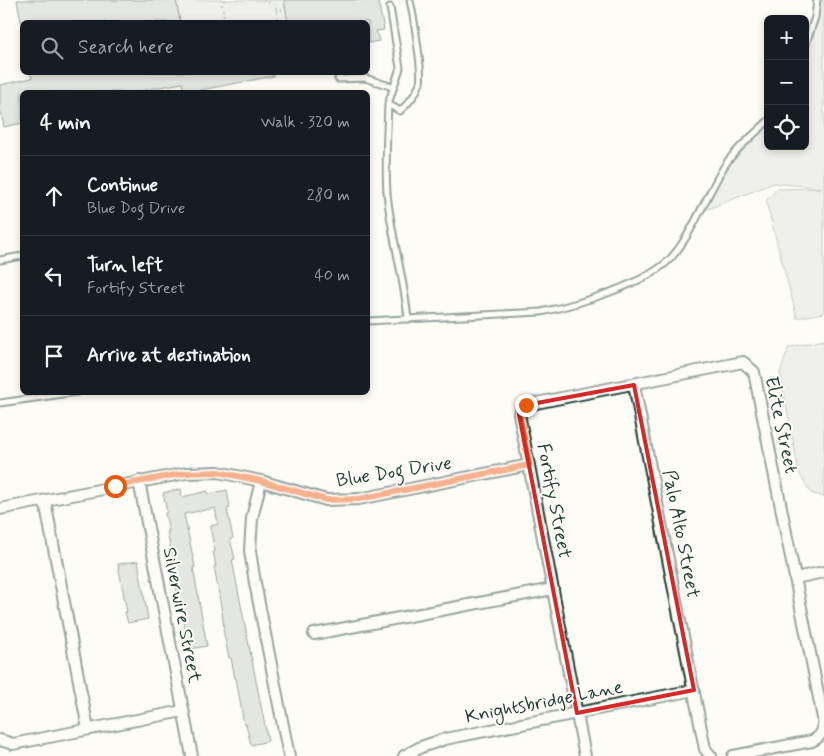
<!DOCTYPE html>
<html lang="en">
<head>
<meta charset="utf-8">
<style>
	:root { --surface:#171b24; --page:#242831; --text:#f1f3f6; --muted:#9ea1a6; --line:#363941 }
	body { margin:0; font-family:Mynerve,sans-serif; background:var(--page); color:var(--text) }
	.controls { position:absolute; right:15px; top:15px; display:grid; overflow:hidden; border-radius:8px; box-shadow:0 2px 8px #0003 }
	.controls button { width:45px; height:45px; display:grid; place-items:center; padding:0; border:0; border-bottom:1px solid var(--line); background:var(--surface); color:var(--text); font:25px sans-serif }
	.stop { position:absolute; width:15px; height:15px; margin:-11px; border:4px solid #ea580c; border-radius:50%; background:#fff }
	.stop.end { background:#ea580c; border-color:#fff; box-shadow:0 1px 5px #0008 }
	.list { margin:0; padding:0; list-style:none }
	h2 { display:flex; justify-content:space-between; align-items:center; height:65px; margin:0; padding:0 20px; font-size:21px }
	h2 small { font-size:16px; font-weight:400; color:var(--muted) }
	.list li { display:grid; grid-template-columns:32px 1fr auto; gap:15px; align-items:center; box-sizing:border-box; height:80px; padding:0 20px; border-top:1px solid var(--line) }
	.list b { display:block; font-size:19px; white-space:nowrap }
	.list p { margin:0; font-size:16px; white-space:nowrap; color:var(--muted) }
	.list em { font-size:16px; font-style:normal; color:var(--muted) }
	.icon { flex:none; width:28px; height:28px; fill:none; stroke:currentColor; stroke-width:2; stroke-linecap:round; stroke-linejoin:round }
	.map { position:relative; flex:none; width:824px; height:756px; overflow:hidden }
	.search { position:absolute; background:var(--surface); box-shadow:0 2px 8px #0003; left:20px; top:20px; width:350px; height:55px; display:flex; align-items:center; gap:12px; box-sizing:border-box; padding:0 18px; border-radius:8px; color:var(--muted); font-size:19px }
	.panel { position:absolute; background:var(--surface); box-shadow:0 2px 8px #0003; left:20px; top:90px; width:350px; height:305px; border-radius:8px }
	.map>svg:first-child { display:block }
</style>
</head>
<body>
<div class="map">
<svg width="824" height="756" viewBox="0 0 824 756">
	<rect width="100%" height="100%" fill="#fdfcf7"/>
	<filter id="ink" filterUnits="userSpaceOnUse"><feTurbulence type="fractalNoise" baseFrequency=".02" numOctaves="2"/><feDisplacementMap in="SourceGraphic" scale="10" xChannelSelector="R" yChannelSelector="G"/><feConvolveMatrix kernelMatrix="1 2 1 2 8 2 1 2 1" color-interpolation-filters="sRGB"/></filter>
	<g filter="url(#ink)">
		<!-- green -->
		<g fill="#dde0db" stroke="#7e8e88">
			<polygon points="176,0 284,0 288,22 180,22"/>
			<polygon points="817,0 824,0 824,313 797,318 766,201 777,189 821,188 774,183 698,213 727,163 768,121 768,146 805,146 805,47"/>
			<polygon points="824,340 824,497 811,493 799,473 780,372 789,347"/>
		</g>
		<!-- building -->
		<g fill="#c6cdc7" stroke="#1f3d34">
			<polygon points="17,0 176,0 180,22 21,22"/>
			<polygon points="284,0 378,0 384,30 376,31 379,41 368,43 368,22 288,22"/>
			<polygon points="30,72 273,72 274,76 190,92 184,92 182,83 134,92 22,92 22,123 4,127 0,107 0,85 32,78"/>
			<polygon points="181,489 182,497 208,491 208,494 227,490 230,508 227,509 233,538 230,539 235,559 232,560 268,741 251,745 246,724 244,724 236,678 235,678 231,658 229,658 223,629 224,628 222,612 214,566 216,566 213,552 215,552 211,531 211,526 218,524 215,508 184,514 195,567 193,567 207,646 190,649 170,560 173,560 167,532 169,532 165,513 167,512 163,493"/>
			<polygon points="138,561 148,619 128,623 125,612 127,612 118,564"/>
		</g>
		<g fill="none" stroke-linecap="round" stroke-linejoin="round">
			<!-- service casing -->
			<g stroke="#1f3d34" stroke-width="9">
				<g id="service">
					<polyline points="805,47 815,17 817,0"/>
					<polyline points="338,79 365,78 393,87"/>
					<polyline points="388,104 400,68 390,7"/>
					<polyline points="0,260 22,256"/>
					<path d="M408 319C404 277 391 235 387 193 385 164 387 133 388 104L400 111C409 103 416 95 420 83 423 73 413 13 410 1"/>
					<path d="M368 321 541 312C576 305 647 284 671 258 693 233 707 194 725 165 736 148 754 135 768 121"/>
					<polyline points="0,403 77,392"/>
				</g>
			</g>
			<!-- minor casing -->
			<g stroke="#1f3d34" stroke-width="14">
				<g id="minor">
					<polyline points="634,385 705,749 711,756"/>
					<polyline points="139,481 192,756"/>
					<polyline points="261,481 252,518 250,551 255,583 289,756"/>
					<polyline points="45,501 88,729"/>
					<polyline points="0,509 186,473 218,472 261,481 326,500 359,499 529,465"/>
					<polyline points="795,578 824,572"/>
					<polyline points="314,634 553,589"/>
					<polyline points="0,740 13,744 183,711"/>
					<polyline points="404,756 421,747 445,739 694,690"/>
					<path d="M585 756 519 414 526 405 743 362 754 372 823 718C824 728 823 736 812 741L733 756"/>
				</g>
			</g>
			<!-- path -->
			<g stroke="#1f3d34" stroke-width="2" stroke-dasharray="1 4" stroke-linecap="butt">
				<polyline points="224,0 222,5 225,22"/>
				<polyline points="264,0 275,5 279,22"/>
				<polyline points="276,11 285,9"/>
			</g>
			<!-- service -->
			<use href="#service" stroke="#fdfcf7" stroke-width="5"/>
			<!-- minor -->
			<use href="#minor" stroke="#fdfcf7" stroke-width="10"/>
		</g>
	</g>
	<g fill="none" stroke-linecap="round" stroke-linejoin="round" filter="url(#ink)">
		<!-- route -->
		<polyline stroke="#ea580c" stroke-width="6" points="115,486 186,473 218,472 261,481 326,500 359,499 529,465 519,414 526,405"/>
	</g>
	<!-- marked area -->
	<path d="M0 0H824V756H0ZM634 385 694 690 577 713 519 414 526 405Z" fill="#fdfcf7" fill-opacity=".55" fill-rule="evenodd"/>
	<path fill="none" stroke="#d62828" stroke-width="4" stroke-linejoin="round" d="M634 385 694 690 577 713 519 414 526 405Z"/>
	<g text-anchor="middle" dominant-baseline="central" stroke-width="4" stroke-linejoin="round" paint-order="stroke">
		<!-- street labels -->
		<g font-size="19" fill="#1f3d34" stroke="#fdfcf7">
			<text transform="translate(781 425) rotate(78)">Elite Street</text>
			<text transform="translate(394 472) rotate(-9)">Blue Dog Drive</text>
			<text transform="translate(554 501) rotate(79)">Fortify Street</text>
			<text transform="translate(681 534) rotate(79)">Palo Alto Street</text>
			<text transform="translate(182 615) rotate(79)">Silverwire Street</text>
			<text transform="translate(544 702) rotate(-11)">Knightsbridge Lane</text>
		</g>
	</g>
</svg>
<div class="controls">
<button>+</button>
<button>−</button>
<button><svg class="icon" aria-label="locate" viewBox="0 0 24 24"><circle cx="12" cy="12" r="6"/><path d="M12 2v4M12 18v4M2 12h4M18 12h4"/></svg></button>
</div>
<div class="stop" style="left:115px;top:486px"></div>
<div class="stop end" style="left:526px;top:405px"></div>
<div class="search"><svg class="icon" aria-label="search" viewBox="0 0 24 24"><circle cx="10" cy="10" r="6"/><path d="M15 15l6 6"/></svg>Search here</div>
<section class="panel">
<h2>4 min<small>Walk · 320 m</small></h2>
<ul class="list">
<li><svg class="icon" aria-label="ahead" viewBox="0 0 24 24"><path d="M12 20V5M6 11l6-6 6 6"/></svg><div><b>Continue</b><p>Blue Dog Drive</p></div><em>280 m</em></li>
<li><svg class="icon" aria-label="left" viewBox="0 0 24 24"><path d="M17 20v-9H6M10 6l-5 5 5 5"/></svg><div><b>Turn left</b><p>Fortify Street</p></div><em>40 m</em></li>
<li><svg class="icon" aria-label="arrive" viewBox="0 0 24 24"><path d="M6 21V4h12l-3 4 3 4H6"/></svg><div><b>Arrive at destination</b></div></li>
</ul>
</section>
</div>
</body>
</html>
